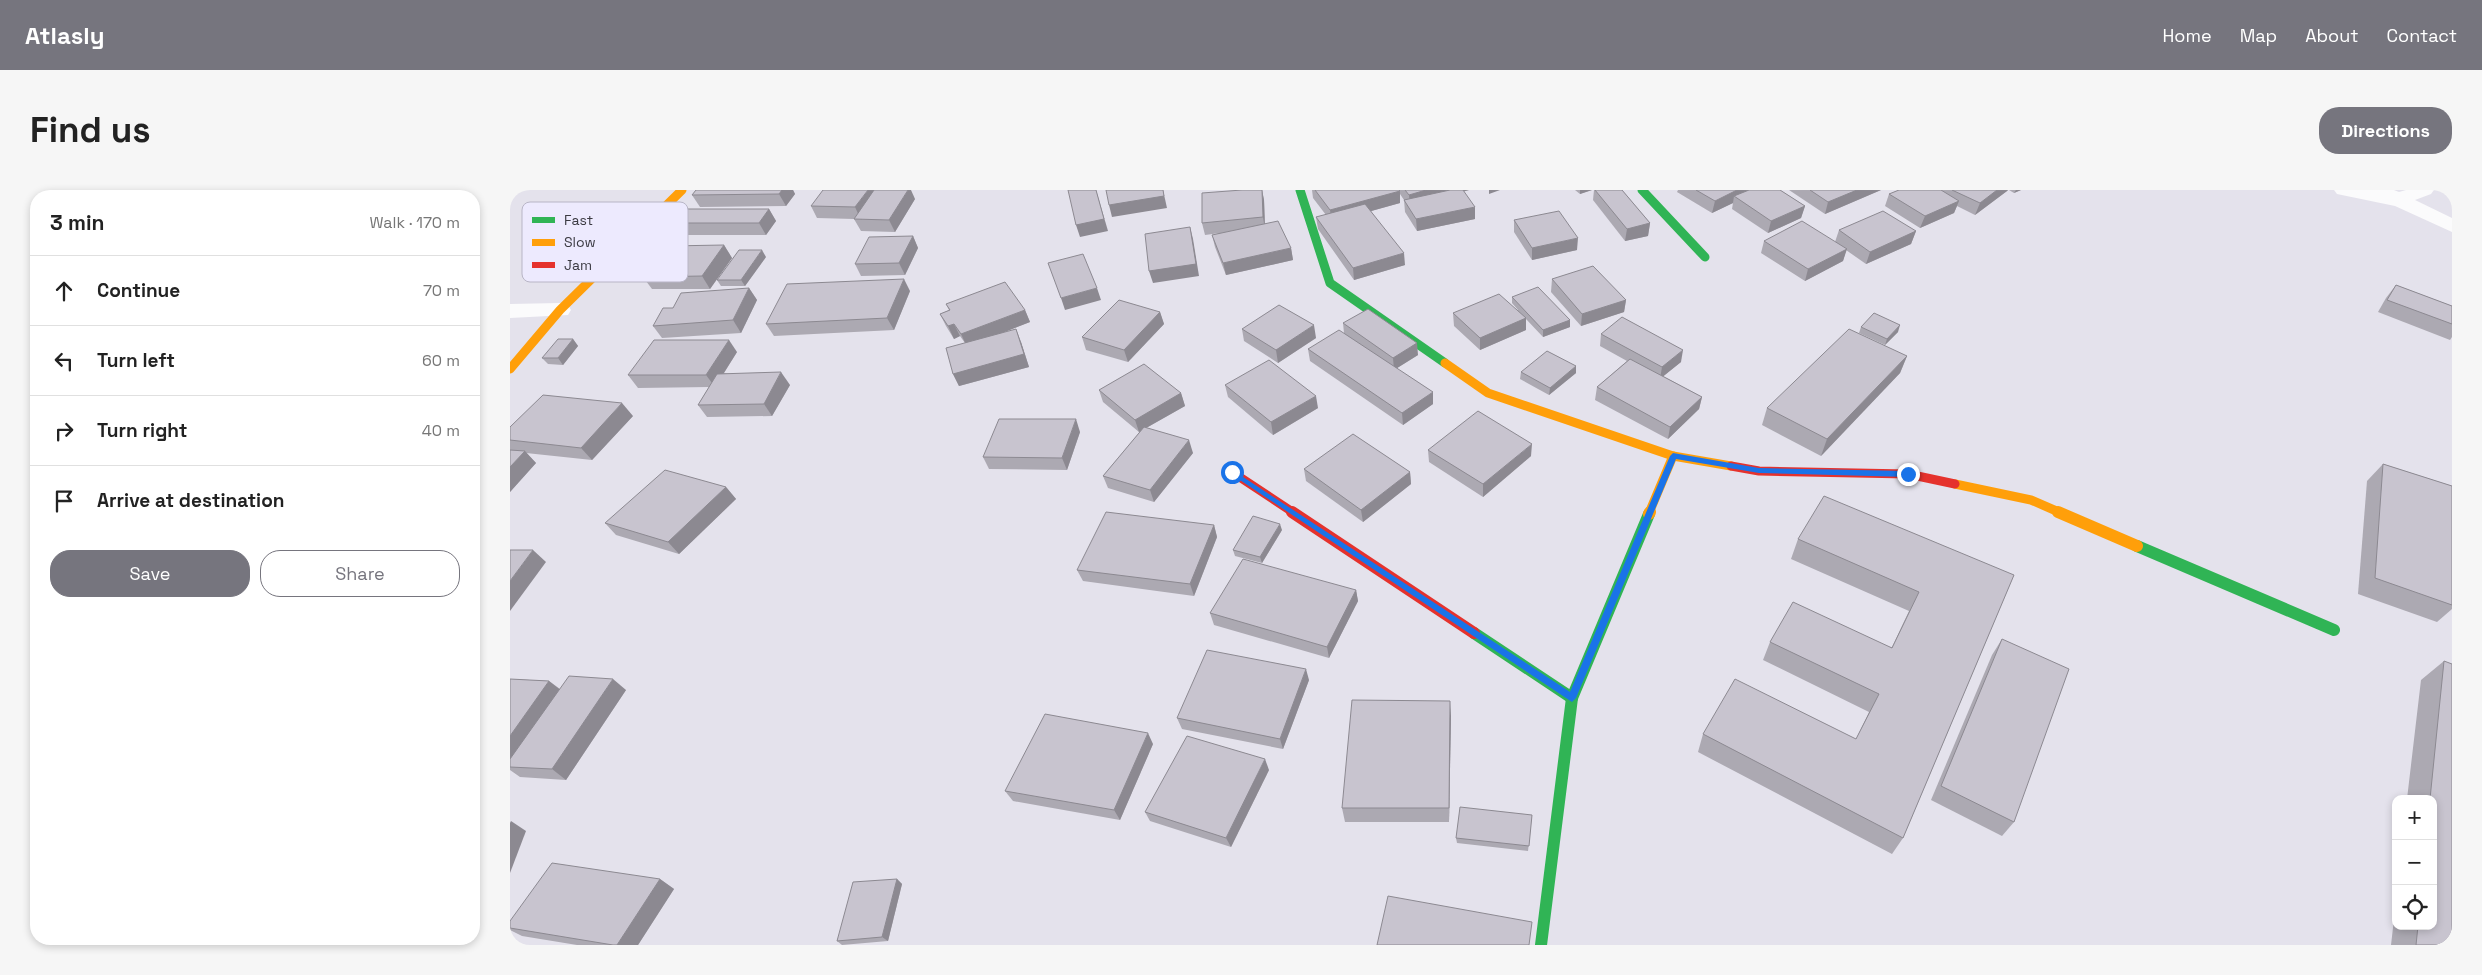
<!DOCTYPE html>
<html lang="en">
<head>
<meta charset="utf-8">
<style>
	:root { --surface:#fff; --page:#f6f6f6; --text:#222; --muted:#767676; --line:#e0e0e0; --accent:#76757e }
	body { margin:0; font-family:"Space Grotesk",sans-serif; background:var(--page); color:var(--text) }
	.controls { position:absolute; right:15px; bottom:15px; display:grid; overflow:hidden; border-radius:10px; box-shadow:0 2px 8px #0003 }
	.controls button { width:45px; height:45px; display:grid; place-items:center; padding:0; border:0; border-bottom:1px solid var(--line); background:var(--surface); color:var(--text); font:25px sans-serif }
	.stop { position:absolute; width:15px; height:15px; margin:-11px; border:4px solid #1a73e8; border-radius:50%; background:#fff }
	.stop.end { background:#1a73e8; border-color:#fff; box-shadow:0 1px 5px #0008 }
	.list { margin:0; padding:0; list-style:none }
	h2 { display:flex; justify-content:space-between; align-items:center; height:65px; margin:0; padding:0 20px; font-size:21px }
	h2 small { font-size:16px; font-weight:400; color:var(--muted) }
	.list li { display:grid; grid-template-columns:32px 1fr auto; gap:15px; align-items:center; box-sizing:border-box; height:70px; padding:0 20px; border-top:1px solid var(--line) }
	.list b { display:block; font-size:19px; white-space:nowrap }
	.list em { font-size:16px; font-style:normal; color:var(--muted) }
	.actions { display:flex; gap:10px; padding:15px 20px }
	.actions a { flex:1; padding:11px 0; border:1px solid var(--accent); border-radius:20px; text-align:center; font-size:18px; color:var(--accent) }
	.actions .main { background:var(--accent); color:#fff }
	.icon { flex:none; width:28px; height:28px; fill:none; stroke:currentColor; stroke-width:2; stroke-linecap:round; stroke-linejoin:round }
	.map { position:relative; flex:none; width:1942px; height:755px; overflow:hidden; border-radius:20px }
	header { display:flex; align-items:center; gap:30px; box-sizing:border-box; height:70px; padding:0 25px; background:var(--accent); color:#fff }
	header strong { font-size:24px }
	nav { display:flex; gap:28px; margin-inline-start:auto; font-size:18px }
	.intro { display:flex; align-items:center; justify-content:space-between; box-sizing:border-box; height:120px; padding:0 30px }
	h1 { margin:0; font-size:35px }
	.button { padding:12px 22px; border-radius:20px; background:var(--accent); color:#fff; font-size:18px; font-weight:700 }
	main { display:flex; gap:30px; padding:0 30px }
	aside { flex:1; background:var(--surface); border-radius:20px; box-shadow:0 2px 8px #0003 }
	.map>svg:first-child { display:block }
</style>
</head>
<body>
<header>
<strong>Atlasly</strong>
<nav><a>Home</a><a>Map</a><a>About</a><a>Contact</a></nav>
</header>
<div class="intro"><h1>Find us</h1><a class="button">Directions</a></div>
<main>
<aside>
<h2>3 min<small>Walk · 170 m</small></h2>
<ul class="list">
<li><svg class="icon" aria-label="ahead" viewBox="0 0 24 24"><path d="M12 20V5M6 11l6-6 6 6"/></svg><div><b>Continue</b></div><em>70 m</em></li>
<li><svg class="icon" aria-label="left" viewBox="0 0 24 24"><path d="M17 20v-9H6M10 6l-5 5 5 5"/></svg><div><b>Turn left</b></div><em>60 m</em></li>
<li><svg class="icon" aria-label="right" viewBox="0 0 24 24"><path d="M7 20v-9h11M14 6l5 5-5 5"/></svg><div><b>Turn right</b></div><em>40 m</em></li>
<li><svg class="icon" aria-label="arrive" viewBox="0 0 24 24"><path d="M6 21V4h12l-3 4 3 4H6"/></svg><div><b>Arrive at destination</b></div></li>
</ul>
<div class="actions"><a class="main">Save</a><a>Share</a></div>
</aside>
<div class="map">
<svg width="1942" height="755" viewBox="0 0 1942 755">
	<rect width="100%" height="100%" fill="#e4e2ec"/>
	<g fill="none" stroke-linecap="round" stroke-linejoin="round">
		<!-- street -->
		<g fill="#fbfbfc" fill-rule="evenodd">
			<polygon points="1824,0 1884,0 1889,2 1896,0 1924,0 1921,4 1905,10 1942,28 1942,42 1885,16 1827,4"/>
			<polygon points="50,113 58,115 61,120 58,125 0,128 0,114"/>
		</g>
		<!-- fast-far1 -->
		<g stroke="#30b455" stroke-width="9">
			<polyline points="790,0 820,93 935,173"/>
			<polyline points="1132,0 1195,67"/>
		</g>
		<!-- fast -->
		<g stroke="#30b455" stroke-width="12">
			<polyline points="1627,356 1824,440"/>
			<polyline points="964,443 1062,508"/>
			<polyline points="1031,755 1062,508 1139,324"/>
		</g>
		<!-- slow-far1 -->
		<g stroke="#ff9f0a" stroke-width="9">
			<polyline points="935,173 978,203 1163,266 1221,276"/>
			<polyline points="0,179 50,120 172,0"/>
			<polyline points="1445,294 1521,310 1551,323"/>
			<polyline points="1139,323 1163,266"/>
		</g>
		<!-- slow -->
		<g stroke="#ff9f0a" stroke-width="12">
			<polyline points="1548,322 1627,356"/>
			<polyline points="1139,324 1140,322"/>
		</g>
		<!-- jam-far1 -->
		<g stroke="#e5322d" stroke-width="9">
			<polyline points="1221,276 1249,281 1398,284 1445,294"/>
			<polyline points="722,282 784,323"/>
		</g>
		<!-- jam -->
		<polyline stroke="#e5322d" stroke-width="12" points="782,322 964,443"/>
	</g>
	<!-- wall -->
	<g fill="#aca9b2">
		<polygon points="186,0 283,0 285,4 276,16 190,17 182,5"/>
		<polygon points="752,0 754,10 755,34 781,58 783,70 716,85 705,57 702,45 710,43 695,45 692,33"/>
		<polygon points="802,0 959,0 954,1 965,29 907,41 895,22 894,10 890,4 890,13 861,21 895,75 844,90 808,39 806,27 816,25 803,8"/>
		<polygon points="1065,0 1082,0 1070,4"/>
		<polygon points="1084,0 1112,0 1140,33 1138,46 1115,51 1083,10"/>
		<polygon points="1168,0 1270,0 1295,16 1291,28 1258,43 1222,19 1223,13 1202,23 1167,2"/>
		<polygon points="1279,0 1371,0 1315,24"/>
		<polygon points="1389,0 1498,0 1497,1 1465,25 1447,16 1444,23 1410,38 1375,16 1379,4"/>
		<polygon points="1499,0 1511,0 1504,3"/>
		<polygon points="405,9 385,42 351,41 344,29 307,28 301,16"/>
		<polygon points="259,19 266,31 256,45 168,45 160,33"/>
		<polygon points="1004,30 1067,60 1022,70 1004,42"/>
		<polygon points="1329,40 1406,41 1401,54 1356,74 1336,60 1333,71 1295,91 1251,63 1254,51 1325,52"/>
		<polygon points="403,46 408,58 395,85 351,86 345,74"/>
		<polygon points="214,55 222,68 200,99 142,99 133,87"/>
		<polygon points="256,67 235,96 211,96 207,90"/>
		<polygon points="1042,89 1116,110 1114,122 1071,136 1041,102"/>
		<polygon points="1886,95 1942,116 1942,147 1940,150 1868,122 1876,108"/>
		<polygon points="239,98 247,110 231,143 152,148 143,136 163,118"/>
		<polygon points="400,101 384,140 264,146 256,134"/>
		<polygon points="1002,107 1060,130 1060,137 1033,147 1016,129 1016,140 970,160 944,136 943,123 1008,120 1002,113"/>
		<polygon points="436,114 515,120 520,132 491,143 511,152 519,177 449,196 443,184 455,153 450,146 444,149 436,136 430,124 439,120"/>
		<polygon points="650,122 654,134 618,172 576,160 572,147"/>
		<polygon points="833,133 908,165 887,178 923,214 893,235 800,171 798,159 834,143"/>
		<polygon points="1351,137 1388,142 1375,155 1349,143"/>
		<polygon points="732,139 806,148 768,173 734,151"/>
		<polygon points="1091,144 1171,172 1153,186 1192,207 1189,219 1158,249 1085,210 1087,197 1117,171 1090,156"/>
		<polygon points="63,149 68,156 53,175 38,174 32,168"/>
		<polygon points="227,162 214,183 280,195 262,226 197,227 188,215 199,197 128,198 118,185"/>
		<polygon points="1397,166 1390,183 1311,266 1252,235 1257,218"/>
		<polygon points="1011,182 1066,183 1039,205 1010,189"/>
		<polygon points="715,195 808,218 763,245 718,207"/>
		<polygon points="589,200 671,203 675,216 636,238 683,263 644,312 598,298 593,286 630,242 629,242 593,212"/>
		<polygon points="123,226 82,270 16,263 26,273 0,302 0,237"/>
		<polygon points="570,242 557,280 479,279 473,267"/>
		<polygon points="918,260 1021,266 973,307 919,272"/>
		<polygon points="1873,274 1942,296 1942,419 1927,432 1848,404 1857,291"/>
		<polygon points="794,279 900,282 901,294 853,332 796,291"/>
		<polygon points="216,297 226,309 169,364 106,345 95,333"/>
		<polygon points="704,335 707,347 684,406 573,391 567,380"/>
		<polygon points="772,340 752,373 725,366 723,360"/>
		<polygon points="1288,349 1504,385 1393,648 1382,664 1188,562 1193,544 1346,549 1359,522 1253,470 1260,452 1382,457 1399,421 1281,369"/>
		<polygon points="846,400 848,411 819,468 704,435 700,423"/>
		<polygon points="1492,449 1504,632 1492,646 1421,610 1482,465"/>
		<polygon points="1934,471 1942,755 1881,755 1886,712 1886,736 1923,736 1923,609 1897,609 1911,490"/>
		<polygon points="0,489 39,491 50,499 116,500 56,590 10,587 0,580"/>
		<polygon points="799,490 773,559 672,539 667,528"/>
		<polygon points="941,526 939,632 835,632 832,618"/>
		<polygon points="643,554 610,630 503,611 495,601"/>
		<polygon points="759,580 721,657 640,631 635,622"/>
		<polygon points="1022,625 1018,661 947,653 946,648"/>
		<polygon points="150,689 164,699 128,755 67,755 12,746 0,740 0,731"/>
		<polygon points="387,689 392,694 378,751 332,755 327,751"/>
	</g>
	<!-- shaded-wall -->
	<g fill="#8c8991">
		<polygon points="272,0 283,0 285,4 276,16 269,4"/>
		<polygon points="358,0 372,0 351,30 345,17"/>
		<polygon points="398,0 401,0 405,9 385,42 379,30"/>
		<polygon points="586,0 598,41 570,47 566,35"/>
		<polygon points="653,0 657,18 602,27 599,15"/>
		<polygon points="752,0 754,10 755,40 753,27"/>
		<polygon points="916,0 959,0 900,17 899,5"/>
		<polygon points="979,0 990,0 979,4"/>
		<polygon points="1070,0 1082,0 1070,4"/>
		<polygon points="1227,0 1249,0 1224,6 1223,13 1202,23 1205,11"/>
		<polygon points="1347,0 1371,0 1315,24 1318,12"/>
		<polygon points="1487,0 1498,0 1497,1 1465,25 1470,13"/>
		<polygon points="1506,0 1511,0 1504,3"/>
		<polygon points="890,1 890,13 822,32 820,20"/>
		<polygon points="1449,11 1444,23 1410,38 1415,26"/>
		<polygon points="1295,16 1291,28 1258,43 1261,31"/>
		<polygon points="965,17 965,29 907,41 906,29"/>
		<polygon points="259,19 266,31 256,45 249,33"/>
		<polygon points="1140,33 1138,46 1115,51 1117,39"/>
		<polygon points="680,37 683,49 689,86 643,93 639,81"/>
		<polygon points="1406,41 1401,54 1356,74 1360,62"/>
		<polygon points="403,46 408,58 395,85 389,73"/>
		<polygon points="1068,48 1067,60 1022,70 1022,58"/>
		<polygon points="214,55 222,68 200,99 192,86"/>
		<polygon points="781,58 783,70 716,85 713,73"/>
		<polygon points="1337,59 1333,71 1295,91 1298,79"/>
		<polygon points="252,60 256,67 235,96 231,90"/>
		<polygon points="894,63 895,75 844,90 843,78"/>
		<polygon points="394,89 400,101 384,140 377,128"/>
		<polygon points="239,98 247,110 231,143 223,130"/>
		<polygon points="587,98 591,110 555,120 551,108"/>
		<polygon points="1116,110 1114,122 1071,136 1072,124"/>
		<polygon points="515,120 520,132 457,157 451,144"/>
		<polygon points="650,122 654,134 618,172 614,160"/>
		<polygon points="1016,128 1016,140 970,160 970,148"/>
		<polygon points="1060,130 1060,137 1033,147 1033,140"/>
		<polygon points="444,134 450,146 444,149 438,136"/>
		<polygon points="804,135 806,148 768,173 766,160"/>
		<polygon points="1390,135 1388,142 1375,155 1377,149"/>
		<polygon points="506,139 511,152 519,177 449,196 443,184"/>
		<polygon points="63,149 68,156 53,175 48,168"/>
		<polygon points="219,150 227,162 205,197 196,185"/>
		<polygon points="907,153 908,165 884,180 883,168"/>
		<polygon points="1173,160 1171,172 1150,189 1152,177"/>
		<polygon points="1397,166 1390,183 1311,266 1317,249"/>
		<polygon points="1066,176 1066,183 1039,205 1040,198"/>
		<polygon points="271,182 280,195 262,226 254,214"/>
		<polygon points="923,202 923,214 893,235 892,223"/>
		<polygon points="671,203 675,216 629,242 625,230"/>
		<polygon points="806,206 808,218 763,245 761,232"/>
		<polygon points="1192,207 1189,219 1158,249 1160,237"/>
		<polygon points="112,213 123,226 82,270 71,258"/>
		<polygon points="566,229 570,242 557,280 552,268"/>
		<polygon points="679,250 683,263 644,312 640,300"/>
		<polygon points="1022,254 1021,266 973,307 973,294"/>
		<polygon points="15,261 26,273 0,302 0,277"/>
		<polygon points="900,282 901,294 853,332 851,320"/>
		<polygon points="216,297 226,309 169,364 158,352"/>
		<polygon points="770,334 772,340 752,373 750,367"/>
		<polygon points="704,335 707,347 684,406 680,394"/>
		<polygon points="23,360 36,372 0,421 0,391"/>
		<polygon points="846,400 848,411 819,468 817,457"/>
		<polygon points="796,479 799,490 773,559 770,549"/>
		<polygon points="103,489 116,500 56,590 42,579"/>
		<polygon points="39,491 53,502 0,577 0,546"/>
		<polygon points="940,511 941,526 939,632 939,618"/>
		<polygon points="638,543 643,554 610,630 604,620"/>
		<polygon points="755,569 759,580 721,657 716,648"/>
		<polygon points="1,631 16,641 0,683 0,633"/>
		<polygon points="150,689 164,699 128,755 107,755"/>
		<polygon points="387,689 392,694 378,751 372,747"/>
	</g>
	<!-- building -->
	<g fill="#c8c4cf" stroke="#8c8991">
		<polygon points="186,0 272,0 269,4 182,5"/>
		<polygon points="313,0 358,0 345,17 301,16"/>
		<polygon points="364,0 398,0 379,30 344,29"/>
		<polygon points="558,0 586,0 594,29 566,35"/>
		<polygon points="596,0 653,0 654,6 599,15"/>
		<polygon points="732,0 752,0 753,27 692,33 692,3"/>
		<polygon points="805,0 889,0 890,1 820,20"/>
		<polygon points="895,0 916,0 899,5"/>
		<polygon points="940,0 953,0 965,17 906,29 894,10"/>
		<polygon points="1085,0 1112,0 1140,33 1117,39"/>
		<polygon points="1186,0 1227,0 1205,11"/>
		<polygon points="1239,0 1270,0 1295,16 1261,31 1224,6"/>
		<polygon points="1300,0 1347,0 1318,12"/>
		<polygon points="1389,0 1431,0 1449,11 1415,26 1379,4"/>
		<polygon points="1442,0 1487,0 1470,13"/>
		<polygon points="855,14 894,63 843,78 806,27"/>
		<polygon points="172,19 259,19 249,33 160,33"/>
		<polygon points="1049,21 1068,48 1022,58 1004,30"/>
		<polygon points="1373,21 1406,41 1360,62 1329,40"/>
		<polygon points="768,31 781,58 713,73 702,45"/>
		<polygon points="1292,31 1337,59 1298,79 1254,51"/>
		<polygon points="680,37 686,74 639,81 635,44"/>
		<polygon points="403,46 389,73 345,74 359,47"/>
		<polygon points="214,55 192,86 133,87 158,56"/>
		<polygon points="229,60 252,60 231,90 207,90"/>
		<polygon points="573,64 587,98 551,108 538,73"/>
		<polygon points="1083,76 1116,110 1072,124 1042,89"/>
		<polygon points="394,89 377,128 256,134 277,94"/>
		<polygon points="495,92 515,120 451,144 444,134 438,136 430,124 440,120 436,114"/>
		<polygon points="1886,95 1942,116 1942,134 1877,110"/>
		<polygon points="1028,97 1060,130 1033,140 1002,107"/>
		<polygon points="239,98 223,130 143,136 153,118 163,118 171,103"/>
		<polygon points="989,104 1016,128 970,148 943,123"/>
		<polygon points="609,110 650,122 614,160 572,147"/>
		<polygon points="769,115 804,135 766,160 732,139"/>
		<polygon points="858,119 907,153 883,168 833,133"/>
		<polygon points="1364,123 1390,135 1377,149 1351,137"/>
		<polygon points="1112,127 1173,160 1152,177 1091,144"/>
		<polygon points="506,139 514,164 443,184 436,158"/>
		<polygon points="1339,139 1397,166 1317,249 1257,218"/>
		<polygon points="829,140 923,202 892,223 798,159"/>
		<polygon points="48,149 63,149 48,168 32,168"/>
		<polygon points="144,150 219,150 196,185 118,185"/>
		<polygon points="1037,161 1066,176 1040,198 1011,182"/>
		<polygon points="1120,169 1192,207 1160,237 1087,197"/>
		<polygon points="759,170 806,206 761,232 715,195"/>
		<polygon points="634,174 671,203 625,230 589,200"/>
		<polygon points="271,182 254,214 188,215 207,184"/>
		<polygon points="33,205 112,213 71,258 0,250 0,237"/>
		<polygon points="968,221 1022,254 973,294 918,260"/>
		<polygon points="489,229 566,229 552,268 473,267"/>
		<polygon points="634,237 679,250 640,300 593,286"/>
		<polygon points="843,244 900,282 851,320 794,279"/>
		<polygon points="0,260 15,261 0,277"/>
		<polygon points="1873,274 1942,296 1942,415 1865,388"/>
		<polygon points="155,280 216,297 158,352 95,333"/>
		<polygon points="1314,306 1504,385 1393,648 1193,544 1225,489 1346,549 1369,504 1260,452 1283,412 1382,458 1409,402 1288,349"/>
		<polygon points="596,322 704,335 680,394 567,380"/>
		<polygon points="743,326 770,334 750,367 723,360"/>
		<polygon points="0,360 23,360 0,391"/>
		<polygon points="733,369 846,400 817,457 700,423"/>
		<polygon points="1492,449 1559,479 1504,632 1431,596"/>
		<polygon points="697,460 796,479 770,549 667,528"/>
		<polygon points="1934,471 1942,474 1942,755 1906,755 1908,736 1923,736 1923,609 1920,609"/>
		<polygon points="59,486 103,489 42,579 0,577 0,569"/>
		<polygon points="0,489 39,491 0,546"/>
		<polygon points="842,510 940,511 939,618 832,618"/>
		<polygon points="535,524 638,543 604,620 495,601"/>
		<polygon points="677,546 755,569 716,648 635,622"/>
		<polygon points="950,617 1022,625 1019,656 946,648"/>
		<polygon points="42,673 150,689 107,755 103,755 0,738 0,731"/>
		<polygon points="387,689 372,747 327,751 343,692"/>
		<polygon points="878,706 1022,732 1019,755 867,755"/>
	</g>
	<!-- route -->
	<polygon fill="#1a73e8" points="1163,263 1249,278 1398,281 1402,284 1398,287 1249,283 1166,269 1066,508 1062,512 718,282 724,281 1060,502 1160,266"/>
	<!-- legend -->
	<rect x="12" y="12" width="166" height="80" rx="8" fill="#edeafe" stroke="#b8b5c6" stroke-width="1"/>
	<rect x="22" y="27" width="23" height="6" fill="#30b455"/>
	<rect x="22" y="49" width="23" height="7" fill="#ff9f0a"/>
	<rect x="22" y="72" width="23" height="6" fill="#e5322d"/>
	<g font-size="14" fill="#3b3a42">
		<text x="54" y="35">Fast</text>
		<text x="54" y="57">Slow</text>
		<text x="54" y="80">Jam</text>
	</g>
</svg>
<div class="controls">
<button>+</button>
<button>−</button>
<button><svg class="icon" aria-label="locate" viewBox="0 0 24 24"><circle cx="12" cy="12" r="6"/><path d="M12 2v4M12 18v4M2 12h4M18 12h4"/></svg></button>
</div>
<div class="stop" style="left:722px;top:282px"></div>
<div class="stop end" style="left:1398px;top:284px"></div>
</div>
</main>
</body>
</html>
